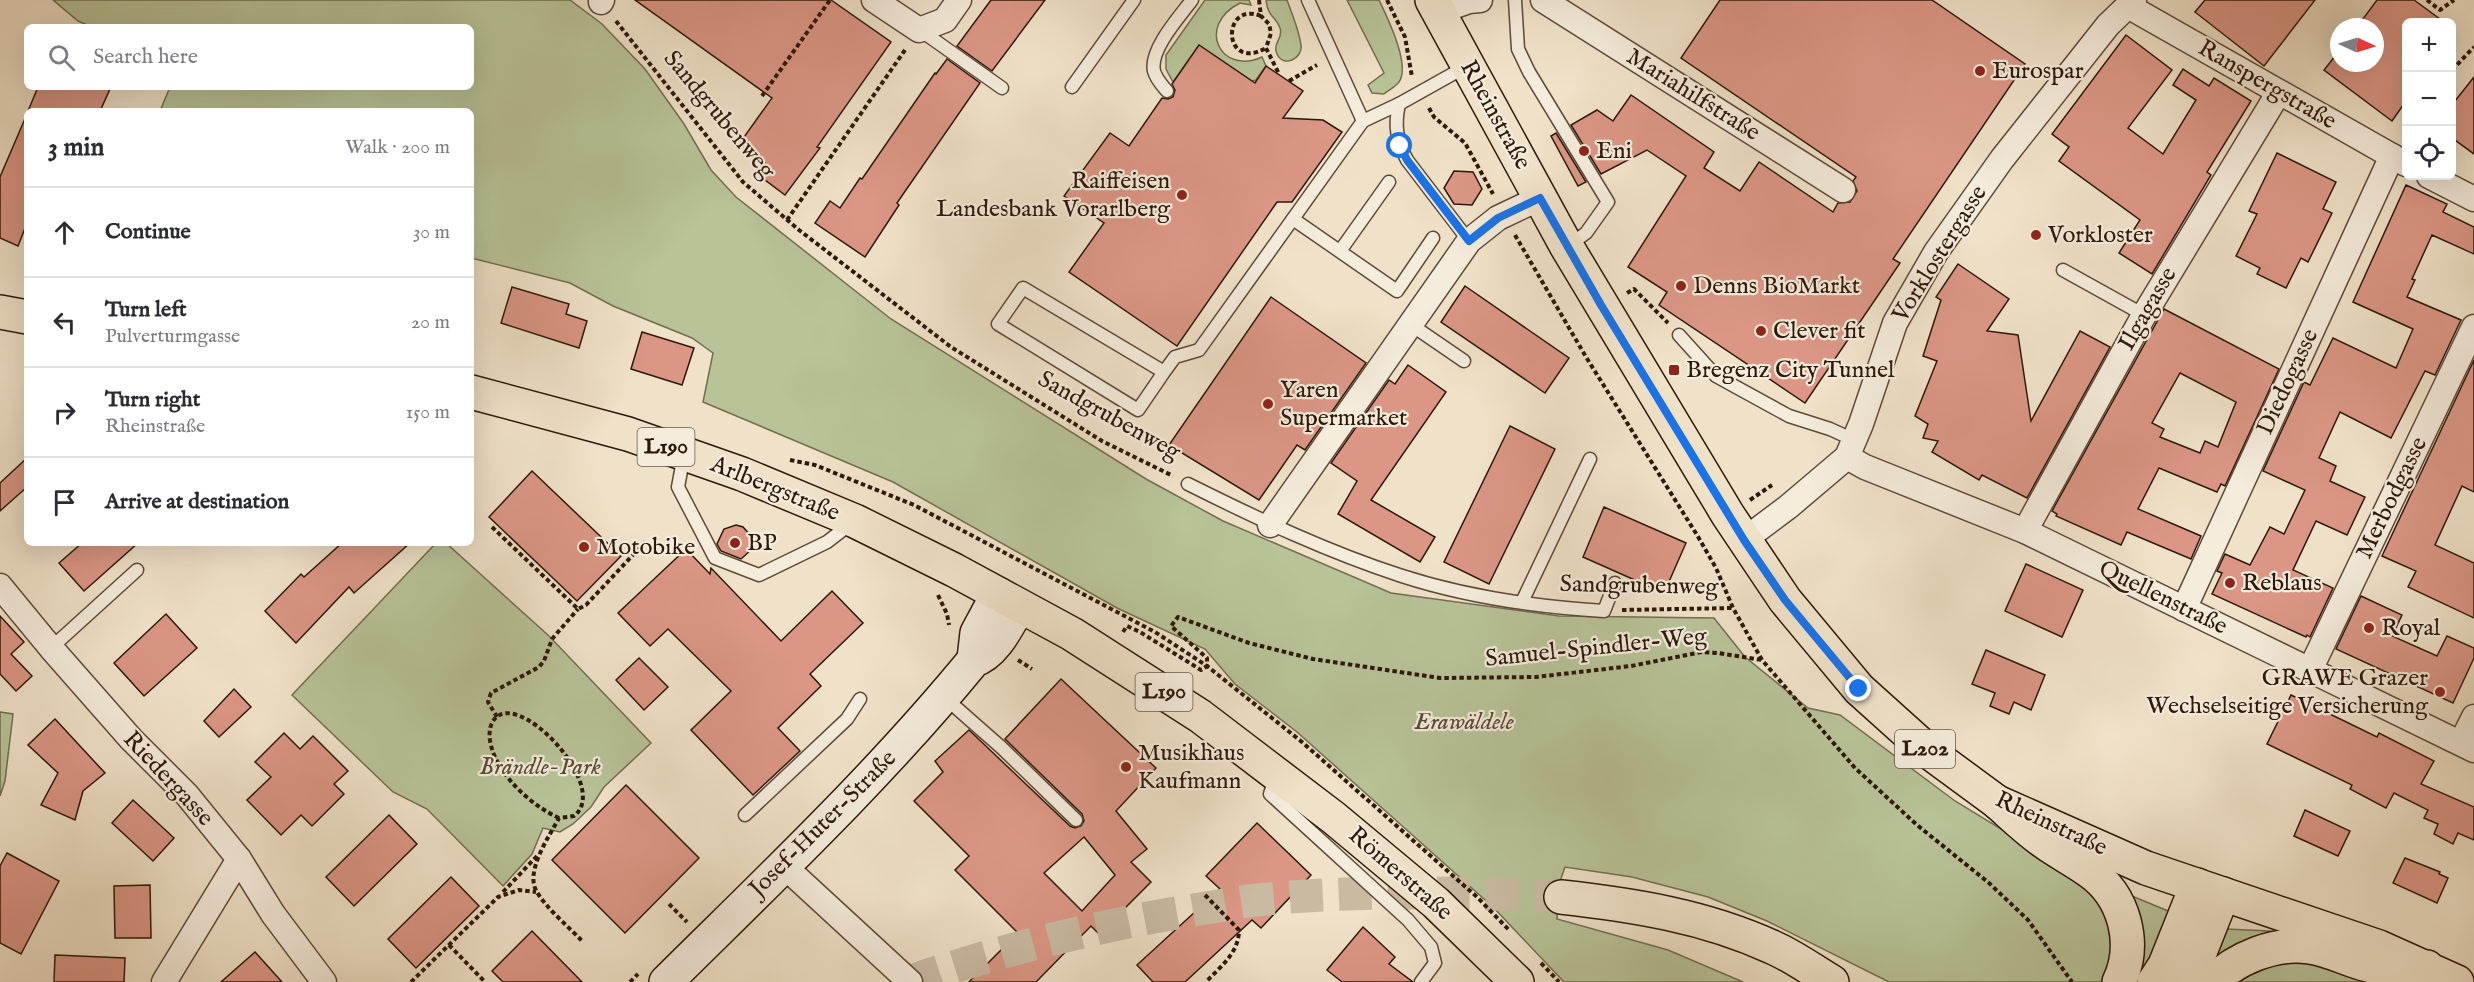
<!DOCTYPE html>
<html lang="en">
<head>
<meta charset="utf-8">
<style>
	:root { --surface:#fff; --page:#f7f7f7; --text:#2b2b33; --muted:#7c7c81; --line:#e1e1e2 }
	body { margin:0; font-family:"IM FELL English",serif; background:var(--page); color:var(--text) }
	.controls { position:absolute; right:18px; top:18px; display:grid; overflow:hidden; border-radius:9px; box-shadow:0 6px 24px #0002 }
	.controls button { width:54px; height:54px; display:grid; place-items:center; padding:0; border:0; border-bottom:2px solid var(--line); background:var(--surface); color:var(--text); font:30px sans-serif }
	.compass { position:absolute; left:2330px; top:18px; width:54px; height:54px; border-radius:50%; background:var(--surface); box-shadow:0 6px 24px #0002; rotate:94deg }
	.stop { position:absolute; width:18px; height:18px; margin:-14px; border:4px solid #1a73e8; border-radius:50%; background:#fff }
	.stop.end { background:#1a73e8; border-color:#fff; box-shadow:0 2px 6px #0008 }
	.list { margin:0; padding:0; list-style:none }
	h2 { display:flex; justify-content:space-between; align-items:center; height:78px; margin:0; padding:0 24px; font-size:26px }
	h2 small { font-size:20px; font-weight:400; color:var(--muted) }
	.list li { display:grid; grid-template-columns:39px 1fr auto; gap:18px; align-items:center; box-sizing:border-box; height:90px; padding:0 24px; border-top:2px solid var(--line) }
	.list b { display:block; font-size:22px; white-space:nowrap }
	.list p { margin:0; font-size:20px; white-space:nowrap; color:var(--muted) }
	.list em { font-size:20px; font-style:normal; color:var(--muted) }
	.icon { flex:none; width:33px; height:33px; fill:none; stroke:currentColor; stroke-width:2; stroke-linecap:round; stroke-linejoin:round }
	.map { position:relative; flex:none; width:2474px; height:982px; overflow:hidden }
	.search { position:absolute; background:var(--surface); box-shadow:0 6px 24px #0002; left:24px; top:24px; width:450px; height:66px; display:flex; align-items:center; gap:15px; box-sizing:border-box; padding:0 21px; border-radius:9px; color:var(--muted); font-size:22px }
	.panel { position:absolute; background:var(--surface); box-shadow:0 6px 24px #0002; left:24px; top:108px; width:450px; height:438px; border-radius:9px }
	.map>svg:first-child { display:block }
</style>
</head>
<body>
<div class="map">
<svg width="2474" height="982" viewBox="0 0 2474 982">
	<rect width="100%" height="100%" fill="#f0e2c9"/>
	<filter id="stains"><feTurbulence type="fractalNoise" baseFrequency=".00333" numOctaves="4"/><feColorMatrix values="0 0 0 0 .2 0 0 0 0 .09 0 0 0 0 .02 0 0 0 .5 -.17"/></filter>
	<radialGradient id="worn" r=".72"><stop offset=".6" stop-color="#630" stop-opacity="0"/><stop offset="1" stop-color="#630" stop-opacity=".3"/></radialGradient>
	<!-- green -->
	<g fill="#b8c398" stroke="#726e50" stroke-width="1.5">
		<polygon points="53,0 570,0 602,24 645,69 684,124 711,170 736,197 891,319 1146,479 1223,521 1391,593 1559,616 1714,618 1745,657 1808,708 1840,715 1955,801 2037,851 2093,889 2115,929 2107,982 1889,982 1767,921 1708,897 1632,877 1565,867 1558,887 1557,919 1668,950 1743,982 1564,982 1493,907 1297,732 1235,684 1205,649 1117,608 893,482 703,402 713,353 692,338 613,306 570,283 471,258 471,111 160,111 170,87 471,87 471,27 92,27 78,21"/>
		<path d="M1205 0H1249L1251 5 1240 3C1195 26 1221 76 1262 57L1266 66 1256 80 1252 81 1199 45 1173 82 1166 69V55Z"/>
		<path d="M1266 0H1287C1292 14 1299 30 1301 45 1303 59 1283 68 1277 54 1272 43 1284 38 1280 28 1276 16 1268 18 1266 0Z"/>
		<path d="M1347 0H1379C1387 17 1411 65 1399 82 1395 87 1389 90 1384 94L1372 93 1368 85 1384 73Z"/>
		<polygon points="436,543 446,543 549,636 651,743 604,787 591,807 573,824 560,832 543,828 532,854 503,886 427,809 393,792 292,695"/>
		<polygon points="0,712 13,714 5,781 0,796"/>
		<polygon points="2127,894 2173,913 2144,982 2134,982"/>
		<polygon points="2226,929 2269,931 2279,934 2205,970"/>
		<polygon points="2302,959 2386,982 2228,982 2273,963"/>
	</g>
	<!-- building -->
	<g fill="#db9685" stroke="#2d1808" stroke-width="1.5" fill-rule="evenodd">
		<polygon points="635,0 831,0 891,42 817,147 820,148 785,195 757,174 765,163 739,144 772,98"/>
		<polygon points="991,0 1045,0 992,71 957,46"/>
		<polygon points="1720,0 1932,0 2025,64 1893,259 1900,263 1805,403 1659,305 1667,292 1628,267 1686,176 1647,150 1601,174 1571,125 1597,110 1613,121 1631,95 1714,152 1704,168 1740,191 1759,162 1833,212 1838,203 1850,202 1857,191 1853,181 1856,177 1681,58"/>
		<polygon points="2205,0 2315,0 2264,66 2195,12"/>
		<polygon points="2377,0 2414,0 2444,22 2406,22 2406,101 2392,121 2324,70 2339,51 2339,63 2375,63 2375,27 2357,27"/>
		<polygon points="2126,35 2172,70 2128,128 2163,154 2196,100 2173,85 2183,69 2209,86 2214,78 2251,101 2207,172 2211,175 2152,274 2119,253 2140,220 2059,161 2069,147 2052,134"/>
		<polygon points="1199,45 1255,83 1266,66 1303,91 1283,118 1323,120 1342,132 1292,202 1277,202 1177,346 1069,272 1104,223 1064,196 1110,133 1129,146 1162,98 1168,99 1173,97 1175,90 1172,84"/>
		<polygon points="947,59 980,83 897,203 899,205 865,257 815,223 830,201 840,208 860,178 862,179 935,73 936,74"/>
		<polygon points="2474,77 2474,154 2451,137 2451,106"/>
		<polygon points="38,87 111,87 100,111 28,111"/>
		<polygon points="27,114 27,223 18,246 0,238 0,177"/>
		<polygon points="1556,133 1586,182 1578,186 1551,136"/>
		<polygon points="2277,153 2336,182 2323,209 2332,213 2308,262 2301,258 2286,288 2257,274 2260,268 2236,256 2257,214 2249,211"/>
		<polygon points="1454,171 1473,172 1482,189 1472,205 1454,204 1444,188"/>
		<polygon points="2406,185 2447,204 2443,212 2474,227 2474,254 2432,235 2412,279 2415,280 2407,297 2461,320 2435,375 2425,371 2391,438 2340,412 2319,458 2336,466 2330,481 2365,497 2347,535 2316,521 2293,570 2333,588 2310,637 2307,635 2306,637 2212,594 2222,573 2217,571 2225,554 2250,565 2270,527 2284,534 2305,490 2263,471 2304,382 2310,385 2333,338 2396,368 2413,329 2353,302"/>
		<polygon points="1958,264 2009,299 1987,331 2018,335 2031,421 2080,331 2110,347 2027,498 1982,475 1979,480 1932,452 1938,441 1923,438 1928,424 1915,416 1937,361 1923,356 1941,300 1936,297"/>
		<polygon points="1465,286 1569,358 1545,393 1441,322"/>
		<polygon points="512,287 569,304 566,314 587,321 579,348 501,323"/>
		<polygon points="1271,297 1366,363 1305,450 1297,445 1259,500 1169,445"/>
		<path d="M2164 309 2279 369 2225 486 2221 484 2217 492 2159 468 2138 509 2201 536 2191 559 2127 532 2121 545 2056 516 2057 514 2052 511ZM2180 373 2236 402 2218 447 2205 441 2200 453 2160 437 2164 429 2152 423Z"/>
		<polygon points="642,332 694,348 682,385 631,369"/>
		<polygon points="2474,360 2474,492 2462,486 2435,545 2474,563 2474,618 2408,587 2416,571 2382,556"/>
		<polygon points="1408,365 1446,392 1371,500 1435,537 1420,562 1338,514 1357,481 1331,463 1389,380 1395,384"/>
		<polygon points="1510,426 1555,449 1489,584 1444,562"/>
		<polygon points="27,458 27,487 0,511 0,483"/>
		<polygon points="532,471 621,556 577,601 489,517"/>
		<polygon points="1604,507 1686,543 1664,593 1583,557"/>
		<polygon points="736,525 743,527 752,537 751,550 741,559 721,551 717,544 724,529"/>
		<polygon points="82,543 138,543 84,591 59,563"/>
		<polygon points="342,543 410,543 354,593 349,587 296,643 265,611 301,574 304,577"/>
		<polygon points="686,549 710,574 711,568 781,641 832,591 863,623 810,674 821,686 778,728 800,751 753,795 691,730 731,691 668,629 650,646 618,613"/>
		<polygon points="2026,564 2083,590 2062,637 2005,611"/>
		<polygon points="2361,596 2402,615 2392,636 2437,656 2447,636 2474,648 2474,658 2453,703 2336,649"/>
		<polygon points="166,614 197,648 144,696 114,663"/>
		<polygon points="0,616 24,642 11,654 32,676 16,691 0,674"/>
		<polygon points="1986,650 2045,675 2031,710 2014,702 2009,714 1990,706 1995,693 1972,684"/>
		<polygon points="639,658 668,687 644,710 616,680"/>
		<path d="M1061 679 1156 768 1116 811 1147 849 1131 862 1151 882 1099 934 1091 926 1036 982H969L1018 933 955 870 969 856 914 801 943 772 935 761 969 730 1070 826 1075 828 1081 826 1084 821 1082 814 1005 739ZM1084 837 1115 875 1082 911 1044 873Z"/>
		<polygon points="234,689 251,707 219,737 204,721"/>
		<polygon points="2291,695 2377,737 2379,733 2434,761 2421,784 2474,807 2474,840 2458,833 2453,844 2434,834 2438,824 2424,818 2428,810 2394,793 2386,808 2350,789 2352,785 2267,744"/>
		<polygon points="55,719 105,773 83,791 75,820 41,805 58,773 28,745"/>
		<polygon points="284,733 300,749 313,736 348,771 334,784 344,794 312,826 301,815 281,835 247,800 271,777 255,762"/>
		<polygon points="626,785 699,858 625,933 552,860"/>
		<polygon points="133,800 174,838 153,861 112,823"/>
		<polygon points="2305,810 2350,831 2338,856 2294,836"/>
		<polygon points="389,815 417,844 354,906 326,877"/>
		<polygon points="1257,823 1311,875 1261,928 1252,920 1185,982 1153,982 1137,965 1220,889 1206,876"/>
		<polygon points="7,853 59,881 21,954 0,943 0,866"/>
		<polygon points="2405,858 2440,872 2439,874 2448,878 2437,903 2393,883"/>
		<polygon points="451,877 479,906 416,968 388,939"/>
		<polygon points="150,885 151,938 115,938 114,886"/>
		<polygon points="1363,927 1395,957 1389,964 1413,982 1342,982 1327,970"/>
		<polygon points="532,931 582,982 503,982 492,971"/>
		<polygon points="255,952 282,982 221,982"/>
		<polygon points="55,955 125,958 124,982 54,982"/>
	</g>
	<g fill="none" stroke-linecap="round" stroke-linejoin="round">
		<!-- motorway-tunnel -->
		<path stroke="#c9baa2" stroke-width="33" stroke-dasharray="33 16" stroke-linecap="butt" d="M908 982C1001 950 1096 926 1194 910 1215 907 1236 902 1257 900 1358 890 1459 892 1561 897"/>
		<!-- service casing -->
		<g stroke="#5e4a38" stroke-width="15">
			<g id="service">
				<polyline points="1308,0 1363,121 1399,104 1467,66"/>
				<polyline points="1515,0 1518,49 1529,72 1608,202 1586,233 1568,246"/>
				<polyline points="920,30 1002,88"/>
				<polyline points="1072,87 1134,0"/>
				<path d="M1167 91C1162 85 1156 79 1154 71 1149 50 1180 16 1192 0"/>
				<path d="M1399 104C1394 126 1397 141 1407 160L1469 241"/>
				<polyline points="1293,219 1397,291 1433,238"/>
				<polyline points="1340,251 1389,182"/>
				<polyline points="2063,270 2144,315"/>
				<polyline points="1410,324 1464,361"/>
				<polyline points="1679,335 1716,376 1789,416 1830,429 1854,440"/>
				<polyline points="1164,372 1138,410 998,324 1023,288 1164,372 1175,357 1199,350 1363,121"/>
				<polyline points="684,455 678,487 715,558 759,575 827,542 853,522"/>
				<path d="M1188 484C1258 519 1328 552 1402 576 1467 597 1537 607 1604 611L1615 583"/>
				<polyline points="1522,602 1590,459"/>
				<polyline points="51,648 137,570"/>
				<polyline points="944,697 1002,748 1076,820"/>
				<polyline points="1276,775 1270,794 1408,920 1431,947 1435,963 1421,982"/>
				<polyline points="745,815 847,719 860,699"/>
			</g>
		</g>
		<!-- minor casing -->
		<g stroke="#5e4a38" stroke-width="27">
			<g id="minor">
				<polyline points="874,0 919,30 945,20 959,0"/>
				<polyline points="1543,0 1843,190"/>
				<polyline points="601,2 602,0"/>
				<polyline points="2128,6 2406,164"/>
				<polyline points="1438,12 1469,1 1480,0"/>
				<polyline points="2429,176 2474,199"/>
				<polyline points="1847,457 1865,467 2025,531 2474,750"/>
				<polyline points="1270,525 1469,241 1498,218 1540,198"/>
				<polyline points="2025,531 2144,315 2279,92"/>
				<polyline points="1744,540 1788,507 1847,457 1861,424 1895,323 1936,252 2002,159 2108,25 2134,0"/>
				<polyline points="0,586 51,648 131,739 187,795 239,859 273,914 324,982"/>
				<polyline points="2184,609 2392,156"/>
				<polyline points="2310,670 2474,327"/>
				<polyline points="2461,743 2474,717"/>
				<polyline points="783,865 910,982"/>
				<polyline points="164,982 239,859"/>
			</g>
		</g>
		<!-- secondary casing -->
		<g stroke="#2d1808" stroke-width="36">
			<g id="secondary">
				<polyline points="974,659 977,633 998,594"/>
				<path d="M666 982C771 878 880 775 974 660 995 654 1009 623 1019 606"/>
			</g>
		</g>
		<!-- primary casing -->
		<g stroke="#2d1808" stroke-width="36">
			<g id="primary">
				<polyline points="1432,0 1567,247 1728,515 1785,600 1859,689 1929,752 1997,802 2146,868 2379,947 2457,982"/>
				<polyline points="0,312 27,317"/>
				<polyline points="471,392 628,434 742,474 855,521 954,570 1072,634 1200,716 1334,818 1436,903 1517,982"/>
			</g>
		</g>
		<!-- motorway casing -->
		<g stroke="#2d1808" stroke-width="36">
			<g id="motorway">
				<path d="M1997 802C2014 817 2031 834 2050 846 2063 855 2077 862 2089 871 2125 896 2137 944 2119 982"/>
				<path d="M1561 897C1633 905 1704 916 1772 947 1793 956 1812 970 1832 982"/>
				<polyline points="2154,982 2165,965 2197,885"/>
				<polyline points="2185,982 2197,960 2223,894"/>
				<path d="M2212 982C2236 958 2275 942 2309 947 2332 950 2353 963 2376 967 2392 969 2410 967 2427 967"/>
			</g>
		</g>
		<!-- path -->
		<g stroke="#2d1808" stroke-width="4" stroke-dasharray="4.5 3" stroke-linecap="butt">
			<polyline points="1259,0 1261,16 1269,24 1271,33 1266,48 1279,74"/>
			<polyline points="1387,0 1405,37 1412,77"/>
			<polyline points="2427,0 2440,10 2454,0"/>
			<path d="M1261 16C1221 0 1222 73 1266 48"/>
			<polyline points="616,21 743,182 799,230 951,347 1102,441 1173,476"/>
			<polyline points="2452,70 2474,47"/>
			<polyline points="1289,81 1317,65"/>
			<polyline points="762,96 830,0"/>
			<polyline points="1429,108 1434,117 1465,143 1493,194"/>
			<polyline points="787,220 905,50"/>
			<polyline points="1515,235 1586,357 1697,535 1716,568 1733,608 1762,660 1855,768 1917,825 1989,883 2028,920 2072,982"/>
			<polyline points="1627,293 1634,289 1668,323"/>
			<polyline points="790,460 815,465 914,505 1155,632 1207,666 1302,742 1477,897 1509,930"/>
			<polyline points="1750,500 1772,485"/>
			<polyline points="492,527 578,609 586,605 647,540"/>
			<polyline points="938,595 947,614 949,625"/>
			<polyline points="1622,610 1733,608"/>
			<polyline points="1123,632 1127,626 1140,632 1201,670 1207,666 1207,658 1171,626 1178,617 1249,643 1313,659 1440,678 1536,677 1631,666 1702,652 1718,653 1762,660"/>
			<polyline points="1018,660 1032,669"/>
			<polyline points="497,717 488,702 491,693 539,667 544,661 552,639 578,609"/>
			<path d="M559 818C535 807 511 786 498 763 492 752 486 735 492 723 512 681 613 786 574 816L559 818C550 835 524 872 537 892 546 908 568 926 582 941"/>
			<polyline points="503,892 537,856"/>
			<path d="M1205 895 1239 930C1239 953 1220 967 1206 982"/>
			<polyline points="669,904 687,922"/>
			<polyline points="449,945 485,982"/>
			<polyline points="1541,963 1559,982"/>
			<polyline points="411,982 498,897 519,890 536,892"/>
			<polyline points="630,982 638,974"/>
		</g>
		<!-- service -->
		<use href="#service" stroke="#f5ecdc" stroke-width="12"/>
		<!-- minor -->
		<use href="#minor" stroke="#f5ecdc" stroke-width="24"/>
		<!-- secondary -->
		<use href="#secondary" stroke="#f5ecdc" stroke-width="33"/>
		<!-- primary -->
		<use href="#primary" stroke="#f0e2c9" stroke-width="33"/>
		<!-- motorway -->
		<use href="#motorway" stroke="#f0e2c9" stroke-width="33"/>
	</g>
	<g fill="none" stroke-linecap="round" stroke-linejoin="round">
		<!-- route -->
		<polyline stroke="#1a73e8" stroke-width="8" points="1400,146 1407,160 1469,241 1498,218 1540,198 1601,305 1744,540 1785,600 1859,689"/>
	</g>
	<!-- markers -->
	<g fill="#8f2418" stroke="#f5ecdc" stroke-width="2">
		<circle cx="1980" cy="71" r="6"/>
		<circle cx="1584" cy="151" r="6"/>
		<circle cx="1182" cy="195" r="6"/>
		<circle cx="2036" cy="235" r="6"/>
		<circle cx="1681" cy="286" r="6"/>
		<circle cx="1761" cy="331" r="6"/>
		<rect x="1668" y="364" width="12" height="12" rx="3"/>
		<circle cx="1268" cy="404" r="6"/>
		<circle cx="735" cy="543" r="6"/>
		<circle cx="584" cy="547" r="6"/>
		<circle cx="2230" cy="583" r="6"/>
		<circle cx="2369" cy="628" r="6"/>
		<circle cx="2440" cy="692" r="6"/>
		<circle cx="1126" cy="767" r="6"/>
	</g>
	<g text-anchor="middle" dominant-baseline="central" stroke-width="4.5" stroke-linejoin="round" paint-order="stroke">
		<!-- shield labels -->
		<g fill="#f5ecdc" stroke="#695848" stroke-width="1.5">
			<rect x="637.5" y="428" width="57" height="38" rx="4.5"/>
			<rect x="1135.5" y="673" width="57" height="38" rx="4.5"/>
			<rect x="1895" y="730" width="60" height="38" rx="4.5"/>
		</g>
		<g font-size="22" font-weight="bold" fill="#2d1808">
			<text x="666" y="447">L190</text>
			<text x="1164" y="692">L190</text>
			<text x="1925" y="749">L202</text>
		</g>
		<!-- poi labels -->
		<g font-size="24" fill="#2d1808" stroke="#f5ecdc" text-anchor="start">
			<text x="1992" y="71">Eurospar</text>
			<text x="1596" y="151">Eni</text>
			<text x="1170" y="181" text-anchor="end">Raiffeisen<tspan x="1170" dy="28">Landesbank Vorarlberg</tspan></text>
			<text x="2048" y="235">Vorkloster</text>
			<text x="1693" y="286">Denns BioMarkt</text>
			<text x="1773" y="331">Clever fit</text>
			<text x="1686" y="370">Bregenz City Tunnel</text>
			<text x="1280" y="390">Yaren<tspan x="1280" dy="28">Supermarket</tspan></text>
			<text x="747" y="543">BP</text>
			<text x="596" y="547">Motobike</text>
			<text x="2242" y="583">Reblaus</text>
			<text x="2381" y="628">Royal</text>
			<text x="2428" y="678" text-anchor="end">GRAWE Grazer<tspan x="2428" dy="28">Wechselseitige Versicherung</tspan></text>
			<text x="1138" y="753">Musikhaus<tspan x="1138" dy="28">Kaufmann</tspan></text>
		</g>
		<!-- street labels -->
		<g font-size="24" fill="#2d1808" stroke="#f5ecdc">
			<text transform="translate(2267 85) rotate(30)">Ranspergstraße</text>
			<text transform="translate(1693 95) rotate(32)">Mariahilfstraße</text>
			<text transform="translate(719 115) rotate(50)">Sandgrubenweg</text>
			<text transform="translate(1495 115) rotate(61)">Rheinstraße</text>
			<text transform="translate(1940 254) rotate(-58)">Vorklostergasse</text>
			<text transform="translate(2148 309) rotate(-60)">Ilgagasse</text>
			<text transform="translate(2288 382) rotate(-65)">Diedogasse</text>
			<text transform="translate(1109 416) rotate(29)">Sandgrubenweg</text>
			<text transform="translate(775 489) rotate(22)">Arlbergstraße</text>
			<text transform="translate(2392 498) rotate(-64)">Merbodgasse</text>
			<text transform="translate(1639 586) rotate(1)">Sandgrubenweg</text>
			<text transform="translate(2163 598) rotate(26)">Quellenstraße</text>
			<text transform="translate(1596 648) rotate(-6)">Samuel-Spindler-Weg</text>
			<text transform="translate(168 779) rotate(47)">Riedergasse</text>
			<text transform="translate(823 824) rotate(-45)">Josef-Huter-Straße</text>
			<text transform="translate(2051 824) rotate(25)">Rheinstraße</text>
			<text transform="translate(1400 874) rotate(41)">Römerstraße</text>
		</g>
		<!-- park labels -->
		<g font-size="24" font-style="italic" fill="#574b33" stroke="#f5ecdc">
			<text x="1464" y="722">Erawäldele</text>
			<text x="540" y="767">Brändle-Park</text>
		</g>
	</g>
	<rect width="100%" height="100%" filter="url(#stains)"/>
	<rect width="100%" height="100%" fill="url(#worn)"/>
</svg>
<div class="controls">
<button>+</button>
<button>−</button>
<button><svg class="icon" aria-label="locate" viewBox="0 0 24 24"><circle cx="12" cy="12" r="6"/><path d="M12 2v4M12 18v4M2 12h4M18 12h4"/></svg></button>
</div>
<svg class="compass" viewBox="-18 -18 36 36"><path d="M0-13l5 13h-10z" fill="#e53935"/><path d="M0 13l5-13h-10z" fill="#7c7c81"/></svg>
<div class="stop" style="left:1400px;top:146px"></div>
<div class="stop end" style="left:1859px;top:689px"></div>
<div class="search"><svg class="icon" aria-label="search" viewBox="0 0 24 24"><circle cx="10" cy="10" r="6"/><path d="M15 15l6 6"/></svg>Search here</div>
<section class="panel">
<h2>3 min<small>Walk · 200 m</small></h2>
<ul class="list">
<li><svg class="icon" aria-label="ahead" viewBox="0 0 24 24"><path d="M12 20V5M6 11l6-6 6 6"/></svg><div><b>Continue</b></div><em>30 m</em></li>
<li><svg class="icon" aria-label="left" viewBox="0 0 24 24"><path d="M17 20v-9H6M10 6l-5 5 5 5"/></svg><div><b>Turn left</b><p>Pulverturmgasse</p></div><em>20 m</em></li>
<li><svg class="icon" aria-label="right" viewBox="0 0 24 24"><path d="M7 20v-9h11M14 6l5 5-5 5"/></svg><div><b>Turn right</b><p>Rheinstraße</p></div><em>150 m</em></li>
<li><svg class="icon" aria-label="arrive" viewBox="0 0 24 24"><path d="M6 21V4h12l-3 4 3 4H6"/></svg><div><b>Arrive at destination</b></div></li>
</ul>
</section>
</div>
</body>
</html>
